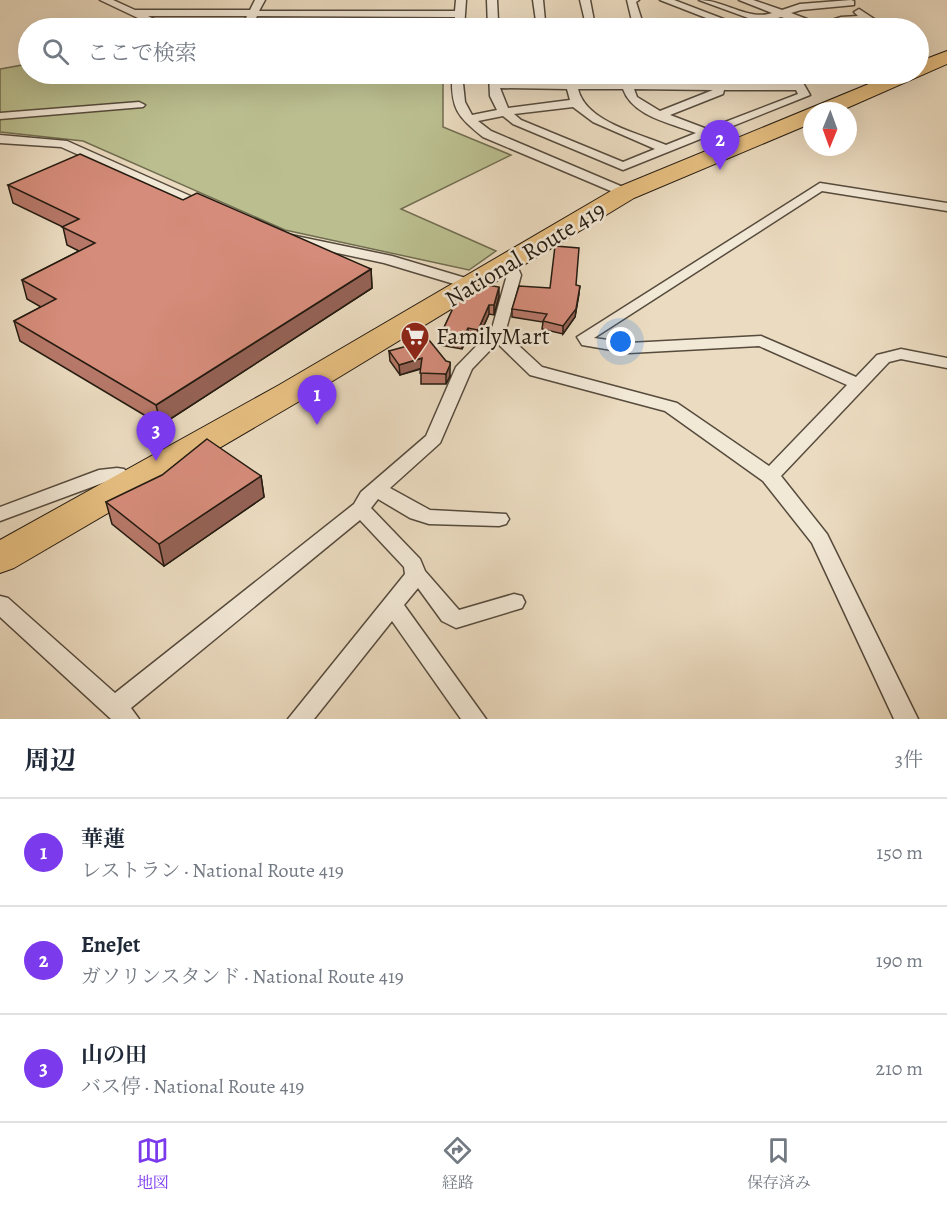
<!DOCTYPE html>
<html lang="ja">
<head>
<meta charset="utf-8">
<style>
	:root { --surface:#fff; --page:#f2f2f3; --text:#1f2937; --muted:#747a83; --line:#e0e1e3; --accent:#7c3aed }
	body { margin:0; font-family:Alegreya,"Noto Serif JP",serif; background:var(--page); color:var(--text) }
	.compass { position:absolute; left:803px; top:102px; width:54px; height:54px; border-radius:50%; background:var(--surface); box-shadow:0 6px 24px #0002; rotate:181deg }
	.you { position:absolute; left:621px; top:342px; width:21px; height:21px; margin:-15px; border:4px solid #fff; border-radius:50%; background:#1a73e8; box-shadow:0 0 0 9px #1a73e833 }
	.badge { display:grid; place-items:center; width:39px; height:39px; border-radius:50%; background:var(--accent); color:#fff; font-size:20px; font-weight:700 }
	.pin { position:absolute; translate:-50% -50px; filter:drop-shadow(0 2px 3px #0008) }
	.pin::after { content:''; position:absolute; top:32px; width:21px; height:18px; background:inherit; clip-path:polygon(0 0,100% 0,50% 100%) }
	.list { margin:0; padding:0; list-style:none }
	h2 { display:flex; justify-content:space-between; align-items:center; height:78px; margin:0; padding:0 24px; font-size:26px }
	h2 small { font-size:20px; font-weight:400; color:var(--muted) }
	.list li { display:grid; grid-template-columns:39px 1fr auto; gap:18px; align-items:center; box-sizing:border-box; height:108px; padding:0 24px; border-top:2px solid var(--line) }
	.list b { display:block; font-size:22px; white-space:nowrap }
	.list p { margin:0; font-size:20px; white-space:nowrap; color:var(--muted) }
	.list em { font-size:20px; font-style:normal; color:var(--muted) }
	.icon { flex:none; width:33px; height:33px; fill:none; stroke:currentColor; stroke-width:2; stroke-linecap:round; stroke-linejoin:round }
	.map { position:relative; flex:none; width:947px; height:719px; overflow:hidden }
	.search { position:absolute; background:var(--surface); box-shadow:0 6px 24px #0002; left:18px; right:18px; top:18px; height:66px; display:flex; align-items:center; gap:15px; box-sizing:border-box; padding:0 21px; border-radius:33px; color:var(--muted); font-size:22px }
	.sheet { height:402px; background:var(--surface) }
	nav { display:flex; justify-content:space-around; align-items:center; box-sizing:border-box; height:84px; border-top:2px solid var(--line); background:var(--surface); font-size:16px; color:var(--muted) }
	nav a { display:grid; justify-items:center; gap:3px }
	nav .on { color:var(--accent) }
	.map>svg:first-child { display:block }
</style>
</head>
<body>
<div class="map">
<svg width="947" height="719" viewBox="0 0 947 719">
	<rect width="100%" height="100%" fill="#ebdbc0"/>
	<filter id="stains"><feTurbulence type="fractalNoise" baseFrequency=".00333" numOctaves="4"/><feColorMatrix values="0 0 0 0 .2 0 0 0 0 .09 0 0 0 0 .02 0 0 0 .5 -.17"/></filter>
	<radialGradient id="worn" r=".72"><stop offset=".6" stop-color="#630" stop-opacity="0"/><stop offset="1" stop-color="#630" stop-opacity=".3"/></radialGradient>
	<!-- green -->
	<g fill="#bbbf90" stroke="#706d50" stroke-width="1.5">
		<polygon points="28,64 28,74 443,74 443,127 511,155 401,209 496,251 469,270 285,230 83,141 0,132 0,69"/>
		<polygon points="501,74 784,75 789,84 501,83"/>
	</g>
	<g fill="none" stroke-linecap="round" stroke-linejoin="round">
		<!-- street casing -->
		<g stroke="#564b3d" stroke-width="3">
			<g id="street">
				<polygon points="100,0 113,0 135,10 250,10 255,0 265,0 259,11 455,11 456,0 466,0 464,28 454,28 455,17 257,16 251,28 241,28 247,16 148,16 171,28 159,28"/>
				<polygon points="487,0 497,0 498,21 536,21 533,0 543,0 545,21 585,21 580,0 590,0 594,21 632,21 627,0 639,0 636,2 642,21 714,21 660,0 674,0 747,28 488,28"/>
				<path d="M699 0C724 0 749 21 772 13L739 0H753L782 10 800 4 851 0 854 1V5L801 10 791 13 820 24 841 17 858 16 854 12 859 9 888 28H877L864 22 815 28 781 17 771 20 789 28H776Z"/>
				<path d="M452 74H462L465 102 472 115 497 110 490 96 489 74H499L500 82 793 84 788 74H798L810 95 623 170 513 124 503 116 478 121 491 131 630 190V196L625 197 483 137C457 116 451 109 452 74ZM500 88 567 89 570 100 508 108ZM578 89H623C633 117 671 123 696 133L666 145C638 133 586 122 578 89ZM634 89 713 90 660 111 637 97ZM724 90H796L798 94 707 129 670 115 723 94ZM573 107 593 122 655 149 623 162 521 120 514 114Z"/>
				<polygon points="139,102 145,105 143,107 0,119 0,113"/>
				<polygon points="0,135 67,141 215,207 208,211 203,210 61,147 0,143"/>
				<polygon points="820,183 947,203 947,211 822,191 594,338 629,343 761,336 856,377 877,355 901,349 947,358 947,368 901,359 889,362 781,476 827,534 918,719 894,719 812,543 763,481 665,411 530,375 497,343 472,369 440,443 390,488 430,510 506,514 509,519 506,524 499,526 429,524 410,518 378,499 371,508 420,559 425,571 459,610 514,594 522,596 525,602 522,608 456,628 442,621 418,588 404,605 486,719 461,719 392,621 314,719 288,719 405,574 404,567 360,520 131,708 139,719 111,719 0,617 0,596 8,598 115,693 354,504 361,492 426,436 456,367 490,332 493,325 507,275 503,264 510,260 515,261 521,275 505,333 542,367 677,403 769,466 847,385 759,346 629,353 582,345 577,337"/>
				<polygon points="291,235 392,256 479,282 482,285 474,290 384,263 286,242 286,236"/>
				<polygon points="117,468 124,469 137,483 135,488 128,490 113,481 108,481 0,521 0,507 99,470"/>
			</g>
		</g>
		<!-- highway casing -->
		<g stroke="#241b11" stroke-width="2">
			<polygon id="highway" points="947,51 947,64 840,111 812,111 812,123 634,198 303,399 14,568 0,573 0,540 279,385 616,188 893,74 918,74 918,62"/>
		</g>
		<!-- street -->
		<use href="#street" fill="#f2e8d6" fill-rule="evenodd"/>
		<!-- highway -->
		<use href="#highway" fill="#e6be80" fill-rule="evenodd"/>
	</g>
	<!-- wall -->
	<g fill="#b77869" stroke="#241b11" stroke-width="1.5">
		<polygon points="8,185 183,200 371,269 372,288 161,425 20,341 14,321 41,307 27,299 22,280 79,251 67,245 63,227 13,203"/>
		<polygon points="550,288 579,294 575,317 563,334 542,329 543,322 512,317 512,309"/>
		<polygon points="499,296 494,315 489,314 478,339 468,337 462,349 440,345 440,336 452,311 452,302"/>
		<polygon points="389,351 450,376 446,384 421,384 421,369 400,375 390,361"/>
		<polygon points="261,476 264,497 164,566 112,524 106,502"/>
	</g>
	<!-- shaded-wall -->
	<g fill="#956255" stroke="#241b11" stroke-width="1.5">
		<polygon points="371,269 372,288 161,425 156,405"/>
		<polygon points="580,286 575,317 563,334 563,326"/>
		<polygon points="499,287 499,296 494,315 494,305"/>
		<polygon points="489,305 489,314 478,339 478,330"/>
		<polygon points="468,328 468,337 462,349 462,339"/>
		<polygon points="422,358 422,368 400,375 399,365"/>
		<polygon points="450,362 450,376 446,384 446,374"/>
		<polygon points="261,476 264,497 164,566 159,544"/>
	</g>
	<!-- building -->
	<g fill="#d58c7a" stroke="#241b11" stroke-width="1.5">
		<polygon points="80,154 183,200 197,193 371,269 156,405 14,321 56,299 22,280 95,243 62,227 79,219 8,185"/>
		<polygon points="555,246 579,248 576,285 580,286 576,309 563,326 543,321 547,314 512,309 519,286 550,288"/>
		<polygon points="481,284 499,287 494,305 489,305 478,330 468,328 462,339 440,336 454,306 452,302"/>
		<polygon points="429,340 446,361 450,362 450,365 446,374 420,373 422,358 399,365 389,351"/>
		<polygon points="207,439 261,476 159,544 106,502 162,475"/>
	</g>
	<!-- icons -->
	<defs>
		<g id="supermarket-pin" transform="scale(1.5)"><path d="M0 17L-7.5 6A9.5 9.5 0 1 1 7.5 6Z" fill="#8f2418" stroke="#f2e8d6"/><path d="M-6-5.5h2.5l.6 2H6L4.5 2H-2.5L-4.4-4H-6ZM-1.5 3.2a1.3 1.3 0 1 0 .1 0ZM3 3.2a1.3 1.3 0 1 0 .1 0Z" fill="#fff"/></g>
	</defs>
	<g fill-rule="evenodd">
		<use href="#supermarket-pin" x="415" y="336"/>
	</g>
	<g text-anchor="middle" dominant-baseline="central" stroke-width="5" stroke-linejoin="round" paint-order="stroke">
		<!-- street labels -->
		<g font-size="24" fill="#241b11" stroke="#f2e8d6">
			<text transform="translate(525 254) rotate(-31)">National Route 419</text>
		</g>
		<!-- poi labels -->
		<g font-size="24" fill="#241b11" stroke="#f2e8d6" text-anchor="start">
			<text x="436" y="336">FamilyMart</text>
		</g>
	</g>
	<rect width="100%" height="100%" filter="url(#stains)"/>
	<rect width="100%" height="100%" fill="url(#worn)"/>
</svg>
<svg class="compass" viewBox="-18 -18 36 36"><path d="M0-13l5 13h-10z" fill="#e53935"/><path d="M0 13l5-13h-10z" fill="#747a83"/></svg>
<div class="you"></div>
<div class="pin badge" style="left:317px;top:425px">1</div>
<div class="pin badge" style="left:720px;top:170px">2</div>
<div class="pin badge" style="left:156px;top:461px">3</div>
<div class="search"><svg class="icon" aria-label="search" viewBox="0 0 24 24"><circle cx="10" cy="10" r="6"/><path d="M15 15l6 6"/></svg>ここで検索</div>
</div>
<section class="sheet">
<h2>周辺<small>3件</small></h2>
<ul class="list">
<li><span class="badge">1</span><div><b>華蓮</b><p>レストラン · National Route 419</p></div><em>150 m</em></li>
<li><span class="badge">2</span><div><b>EneJet</b><p>ガソリンスタンド · National Route 419</p></div><em>190 m</em></li>
<li><span class="badge">3</span><div><b>山の田</b><p>バス停 · National Route 419</p></div><em>210 m</em></li>
</ul>
</section>
<nav>
<a class="on"><svg class="icon" aria-label="map" viewBox="0 0 24 24"><path d="M3 6l6-2 6 2 6-2v14l-6 2-6-2-6 2zM9 4v14M15 6v14"/></svg>地図</a>
<a><svg class="icon" aria-label="directions" viewBox="0 0 24 24"><path d="M12 3l9 9-9 9-9-9zM9 14v-3h6M13 9l2 2-2 2"/></svg>経路</a>
<a><svg class="icon" aria-label="saved" viewBox="0 0 24 24"><path d="M7 4h10v16l-5-4-5 4z"/></svg>保存済み</a>
</nav>
</body>
</html>
